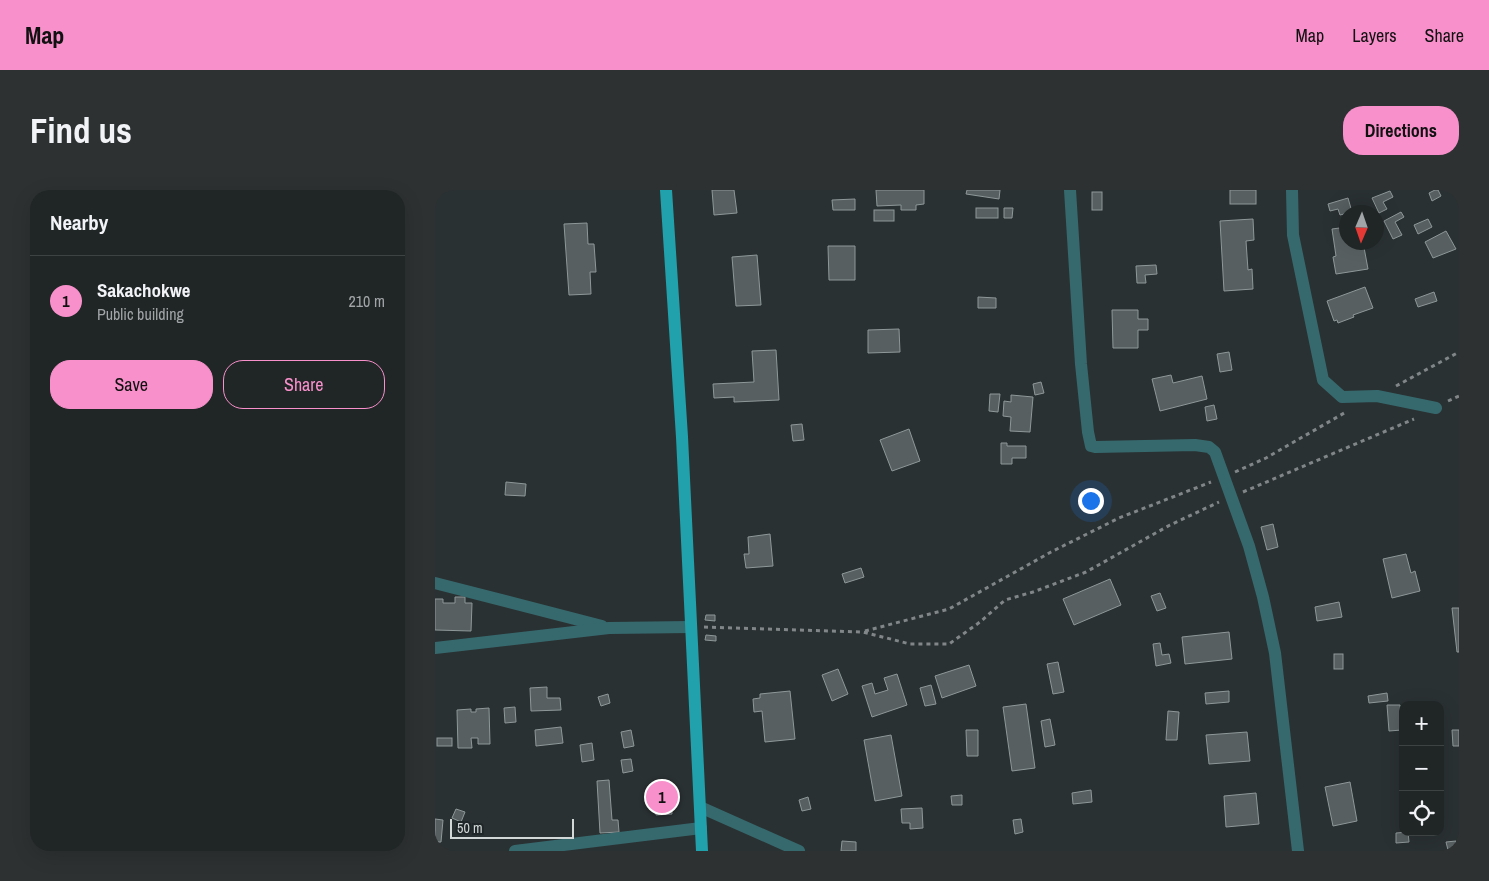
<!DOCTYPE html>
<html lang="en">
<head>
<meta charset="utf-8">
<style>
	:root { --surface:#202526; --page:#2d3132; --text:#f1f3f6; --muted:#a2a5a7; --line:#3d4243; --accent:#f890cb }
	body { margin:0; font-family:"Archivo Narrow",sans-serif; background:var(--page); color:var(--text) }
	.controls { position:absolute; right:15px; bottom:15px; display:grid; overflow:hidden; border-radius:10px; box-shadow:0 5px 20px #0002 }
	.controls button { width:45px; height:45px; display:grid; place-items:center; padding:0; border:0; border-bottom:1px solid var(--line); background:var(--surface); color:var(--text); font:25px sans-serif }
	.compass { position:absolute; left:904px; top:15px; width:45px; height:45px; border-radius:50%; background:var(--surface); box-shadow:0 5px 20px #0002; rotate:182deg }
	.scale { position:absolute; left:15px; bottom:12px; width:124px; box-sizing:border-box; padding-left:5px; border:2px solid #d2d7d7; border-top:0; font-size:14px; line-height:18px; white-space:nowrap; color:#d2d7d7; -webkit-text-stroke:4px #202728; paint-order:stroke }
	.you { position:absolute; left:655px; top:310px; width:18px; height:18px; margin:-12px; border:4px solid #fff; border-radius:50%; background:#1a73e8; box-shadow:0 0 0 8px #1a73e833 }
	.badge { display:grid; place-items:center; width:32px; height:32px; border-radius:50%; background:var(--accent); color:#111; font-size:16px; font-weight:700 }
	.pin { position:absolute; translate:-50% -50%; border:2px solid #fff; box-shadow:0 1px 5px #0006 }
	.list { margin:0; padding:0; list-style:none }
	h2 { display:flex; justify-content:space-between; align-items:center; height:65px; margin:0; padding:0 20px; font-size:21px }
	h2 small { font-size:16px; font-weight:400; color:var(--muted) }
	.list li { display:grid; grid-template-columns:32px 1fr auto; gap:15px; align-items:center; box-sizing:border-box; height:90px; padding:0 20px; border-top:1px solid var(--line) }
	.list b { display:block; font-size:19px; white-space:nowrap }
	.list p { margin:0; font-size:16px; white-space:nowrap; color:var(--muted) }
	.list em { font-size:16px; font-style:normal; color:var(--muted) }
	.actions { display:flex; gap:10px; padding:15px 20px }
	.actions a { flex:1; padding:11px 0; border:1px solid var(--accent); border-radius:20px; text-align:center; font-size:18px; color:var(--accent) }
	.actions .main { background:var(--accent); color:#111 }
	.icon { flex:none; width:28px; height:28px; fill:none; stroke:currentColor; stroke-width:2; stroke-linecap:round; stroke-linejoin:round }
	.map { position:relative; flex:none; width:1024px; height:661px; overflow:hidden; border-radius:20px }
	header { display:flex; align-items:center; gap:30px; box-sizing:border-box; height:70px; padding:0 25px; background:var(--accent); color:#111 }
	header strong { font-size:24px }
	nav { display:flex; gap:28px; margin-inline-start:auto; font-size:18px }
	.intro { display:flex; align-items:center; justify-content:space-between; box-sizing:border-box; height:120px; padding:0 30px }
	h1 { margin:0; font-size:35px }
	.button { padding:12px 22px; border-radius:20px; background:var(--accent); color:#111; font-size:18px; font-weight:700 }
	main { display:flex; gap:30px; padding:0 30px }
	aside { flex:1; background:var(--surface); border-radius:20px; box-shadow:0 5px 20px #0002 }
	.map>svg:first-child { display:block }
</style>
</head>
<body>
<header>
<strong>Map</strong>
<nav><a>Map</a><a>Layers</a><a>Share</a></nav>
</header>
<div class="intro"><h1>Find us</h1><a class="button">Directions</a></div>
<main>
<aside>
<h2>Nearby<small></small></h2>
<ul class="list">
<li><span class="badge">1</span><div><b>Sakachokwe</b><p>Public building</p></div><em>210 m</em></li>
</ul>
<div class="actions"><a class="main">Save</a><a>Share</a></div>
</aside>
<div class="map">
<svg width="1024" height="661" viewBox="0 0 1024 661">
	<rect width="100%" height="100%" fill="#2a3132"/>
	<!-- building -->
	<g fill="#575f60" stroke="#8f9899">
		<polygon points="277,0 299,0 302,23 279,25"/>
		<polygon points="441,0 489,0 489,14 481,15 481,20 466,20 466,15 442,16"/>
		<polygon points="532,0 565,0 564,9 531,4"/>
		<rect x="795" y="0" width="26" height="14"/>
		<polygon points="1000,0 1003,0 1006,6 997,11 994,3"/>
		<polygon points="955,1 958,7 948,12 952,19 944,23 937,8"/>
		<rect x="657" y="2" width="10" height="18"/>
		<polygon points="913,8 917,22 905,25 903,19 895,21 893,14"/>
		<polygon points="420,9 420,20 398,20 397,10"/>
		<rect x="541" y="18" width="22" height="10"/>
		<polygon points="569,18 578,18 577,28 569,28"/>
		<rect x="439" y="20" width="20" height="11"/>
		<polygon points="966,22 969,27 960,32 967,45 958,49 949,31"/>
		<polygon points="818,29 819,50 811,51 813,80 817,79 818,99 789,101 785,31"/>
		<polygon points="993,29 997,37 983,44 979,35"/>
		<polygon points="152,33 153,54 159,54 161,82 155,82 156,104 134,105 129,34"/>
		<polygon points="912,37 912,52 928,52 933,79 901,84 898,67 901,66 897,39"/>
		<polygon points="1011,41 1021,59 998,68 990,52"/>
		<polygon points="393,56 420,56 420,90 394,90"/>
		<polygon points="322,65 326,115 301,116 297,67"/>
		<polygon points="721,75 722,84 710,85 711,93 702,93 701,76"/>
		<polygon points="930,97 938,118 918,125 919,127 903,133 902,130 899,131 892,111"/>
		<polygon points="999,102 1002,111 983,117 980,109"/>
		<polygon points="543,107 561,108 561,118 543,118"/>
		<polygon points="677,120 703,120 703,129 713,129 713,140 703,140 703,158 678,158"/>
		<polygon points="464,139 465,162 433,163 433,140"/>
		<polygon points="341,160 344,210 299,212 299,207 279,208 278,194 319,192 317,161"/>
		<polygon points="794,162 797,180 785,182 782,164"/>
		<polygon points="736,185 738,193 767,186 772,209 725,221 717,189"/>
		<polygon points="606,192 609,203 600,205 598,194"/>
		<polygon points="555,204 565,204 563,222 554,221"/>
		<polygon points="576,205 598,207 595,242 575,241 576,227 568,226 569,211 576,212"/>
		<polygon points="779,215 782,229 772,231 770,217"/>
		<polygon points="367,234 369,250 358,251 356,235"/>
		<polygon points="474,239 485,271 457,281 445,250"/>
		<polygon points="566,253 572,253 572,256 591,256 591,268 577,268 577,274 566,274"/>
		<polygon points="71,292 91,294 90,306 70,305"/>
		<polygon points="838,334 843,357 832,360 826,337"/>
		<polygon points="335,344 338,376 311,378 309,364 314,364 313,347"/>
		<polygon points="971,364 976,383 980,381 985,401 957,408 948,369"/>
		<polygon points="426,378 429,387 410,393 407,384"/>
		<polygon points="675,389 686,415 639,435 628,409"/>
		<polygon points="725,403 731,418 722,421 716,406"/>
		<polygon points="20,407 30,407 30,413 37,413 36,441 0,440 0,409 8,409 8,413 20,413"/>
		<polygon points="904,412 907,427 882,431 880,417"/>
		<polygon points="1017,418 1024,418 1024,462 1022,462"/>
		<polygon points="271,425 280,425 280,431 270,430"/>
		<polygon points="794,442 797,469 750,474 747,447"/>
		<polygon points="271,445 281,446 281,451 270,450"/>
		<polygon points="725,453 727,465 734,464 736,473 721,476 718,454"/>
		<rect x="899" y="464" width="9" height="15"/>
		<polygon points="623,472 629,502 618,504 612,474"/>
		<polygon points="534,475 541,496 507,508 500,486"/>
		<polygon points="403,479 413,504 397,511 387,485"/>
		<polygon points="462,484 472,515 437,527 427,496 437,493 440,504 453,500 449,488"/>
		<polygon points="496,495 501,514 490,516 485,498"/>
		<polygon points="112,497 112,508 125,508 126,520 96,521 95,498"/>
		<polygon points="355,501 360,549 330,552 327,521 319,522 318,509 325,508 325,504"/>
		<polygon points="794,501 794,512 771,514 770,503"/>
		<polygon points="952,503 953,511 934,513 933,506"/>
		<polygon points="173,504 175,513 166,516 163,507"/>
		<polygon points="591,514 600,578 577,581 568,517"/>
		<polygon points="952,515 965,515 967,540 954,541"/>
		<polygon points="80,517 81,532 70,533 69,518"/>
		<polygon points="54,518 55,554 43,554 43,548 36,548 37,558 23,558 22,520 36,519 36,522 41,522 41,519"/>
		<polygon points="733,521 744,522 742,550 731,550"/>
		<polygon points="615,529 620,555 610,557 606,531"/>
		<polygon points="126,537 128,553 101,556 100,540"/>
		<polygon points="196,540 199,556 189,558 186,542"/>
		<polygon points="531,540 543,540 543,566 532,566"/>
		<polygon points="1017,540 1024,540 1024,556 1018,556"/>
		<polygon points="812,542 815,571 774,574 771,545"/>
		<polygon points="456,545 467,606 440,611 429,550"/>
		<rect x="2" y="548" width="15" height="8"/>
		<polygon points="157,553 159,570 147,572 145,555"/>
		<polygon points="196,569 198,581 188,583 186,570"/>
		<polygon points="174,590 177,630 183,630 184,642 165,643 162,591"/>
		<polygon points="235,591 237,624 221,625 219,592"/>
		<polygon points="915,592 922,631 898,636 890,597"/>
		<polygon points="656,600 657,612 638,614 637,603"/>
		<polygon points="821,603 824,634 791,637 789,606"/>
		<polygon points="527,605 527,615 517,615 516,606"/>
		<polygon points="373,607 376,619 367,621 364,610"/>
		<polygon points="487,618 488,638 475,639 475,633 467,633 466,619"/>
		<polygon points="21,619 30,622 26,632 17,628"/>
		<polygon points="0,629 8,630 6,652 0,652"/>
		<polygon points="586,629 588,642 580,644 578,630"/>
		<polygon points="973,642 974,652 961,653 961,643"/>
		<polygon points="407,651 421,652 421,661 406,661"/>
		<polygon points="1021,651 1022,659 1013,660 1011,652"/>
	</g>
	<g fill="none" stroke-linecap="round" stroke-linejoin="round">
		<!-- path -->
		<g stroke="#818788" stroke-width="3" stroke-dasharray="4 4" stroke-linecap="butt">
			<polyline points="961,196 1024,162"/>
			<polyline points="1013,211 1024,206"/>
			<polyline points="800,282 831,268 911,222"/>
			<polyline points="808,302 979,229"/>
			<polyline points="269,437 428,442 475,454 514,454 545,432 570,410 598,402 651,382 735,335 784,312"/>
			<polyline points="430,441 514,419 616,362 684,328 776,292"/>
		</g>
		<!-- minor -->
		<g stroke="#36696e" stroke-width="12">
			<polyline points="635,0 646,174 653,242 656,256 660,257 760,255 774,257 780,262 814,356 828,407 840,463 863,661"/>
			<polyline points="857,0 858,45 888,190 907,207 942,206 1001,218"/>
			<polyline points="0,393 167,436"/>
			<polyline points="0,458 174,438 256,437"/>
			<polyline points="265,617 364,661"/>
			<polyline points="80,661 266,638"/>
		</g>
		<!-- major -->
		<polyline stroke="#21a1ab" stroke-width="12" points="231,0 247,247 267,661"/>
	</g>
</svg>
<div class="controls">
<button>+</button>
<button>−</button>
<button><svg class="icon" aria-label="locate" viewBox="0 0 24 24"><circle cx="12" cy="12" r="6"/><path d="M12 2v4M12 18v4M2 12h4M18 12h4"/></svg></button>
</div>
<svg class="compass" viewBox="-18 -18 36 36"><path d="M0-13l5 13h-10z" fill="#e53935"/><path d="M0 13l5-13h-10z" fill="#a2a5a7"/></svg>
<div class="scale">50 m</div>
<div class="you"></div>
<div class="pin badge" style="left:227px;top:607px">1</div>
</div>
</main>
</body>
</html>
